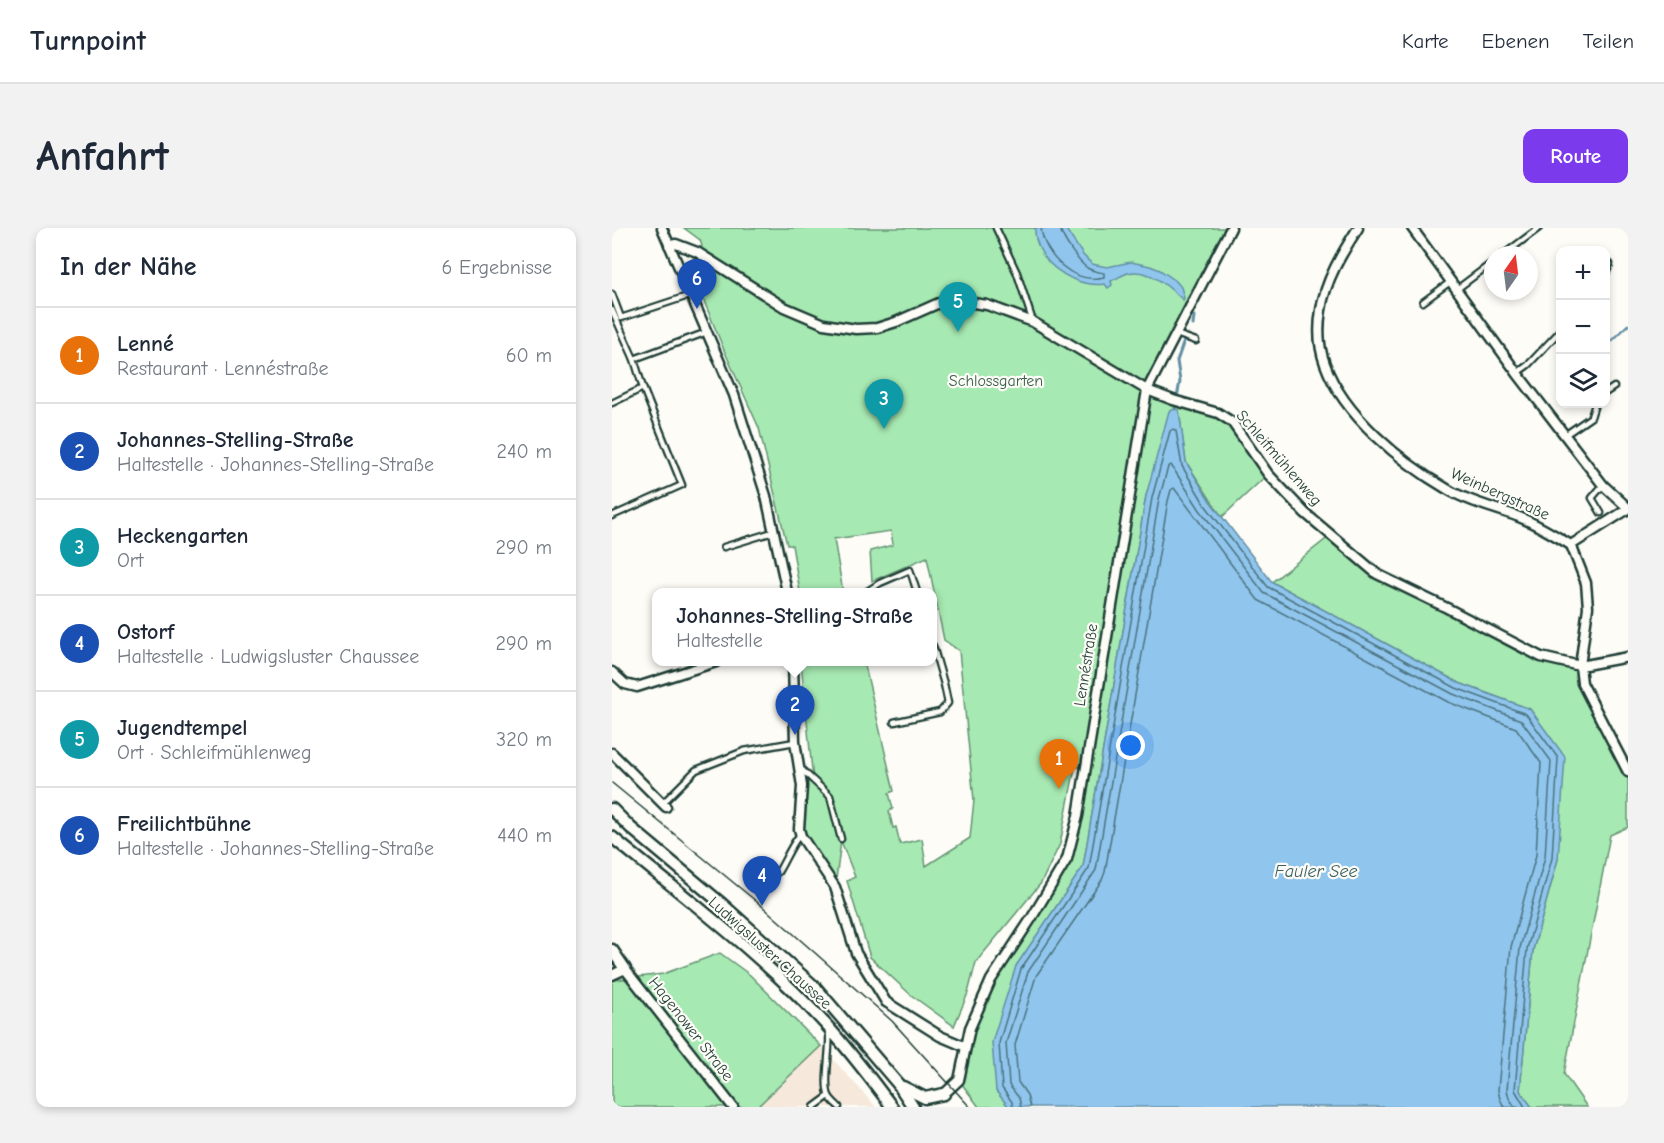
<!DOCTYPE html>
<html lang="de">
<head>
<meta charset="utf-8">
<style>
	:root { --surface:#fff; --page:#f2f2f3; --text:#1f2937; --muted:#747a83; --line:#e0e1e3; --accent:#7c3aed }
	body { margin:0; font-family:"Comic Neue",sans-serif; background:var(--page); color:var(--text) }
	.controls { position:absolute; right:18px; top:18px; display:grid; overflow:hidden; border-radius:12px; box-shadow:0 3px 9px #0003 }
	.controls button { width:54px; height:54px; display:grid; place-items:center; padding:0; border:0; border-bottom:2px solid var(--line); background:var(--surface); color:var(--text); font:30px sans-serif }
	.compass { position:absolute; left:872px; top:18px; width:54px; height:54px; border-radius:50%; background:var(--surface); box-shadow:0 3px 9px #0003; rotate:14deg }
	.you { position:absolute; left:519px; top:518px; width:21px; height:21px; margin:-15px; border:4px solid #fff; border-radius:50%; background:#1a73e8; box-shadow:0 0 0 9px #1a73e833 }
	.badge { display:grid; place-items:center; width:39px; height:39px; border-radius:50%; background:var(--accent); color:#fff; font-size:20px; font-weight:700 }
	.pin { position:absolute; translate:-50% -50px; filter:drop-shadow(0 2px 3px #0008) }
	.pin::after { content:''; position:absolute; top:32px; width:21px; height:18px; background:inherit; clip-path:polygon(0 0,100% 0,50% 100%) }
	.popup { position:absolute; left:40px; top:360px; width:285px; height:78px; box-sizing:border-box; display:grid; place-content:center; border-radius:12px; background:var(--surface); filter:drop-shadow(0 2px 4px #0005); font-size:20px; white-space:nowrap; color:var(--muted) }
	.popup b { font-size:22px; color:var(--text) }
	.popup::after { content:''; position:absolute; left:50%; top:100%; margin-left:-12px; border:12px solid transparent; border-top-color:var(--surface) }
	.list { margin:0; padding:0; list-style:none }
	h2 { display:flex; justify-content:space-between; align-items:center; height:78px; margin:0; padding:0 24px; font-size:26px }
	h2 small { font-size:20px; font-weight:400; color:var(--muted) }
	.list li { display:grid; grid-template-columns:39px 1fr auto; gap:18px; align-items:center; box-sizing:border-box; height:96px; padding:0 24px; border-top:2px solid var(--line) }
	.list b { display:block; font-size:22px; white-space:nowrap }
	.list p { margin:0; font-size:20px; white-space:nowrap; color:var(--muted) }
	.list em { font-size:20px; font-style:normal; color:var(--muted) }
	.icon { flex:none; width:33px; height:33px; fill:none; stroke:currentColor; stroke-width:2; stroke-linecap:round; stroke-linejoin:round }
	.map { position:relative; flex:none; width:1016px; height:879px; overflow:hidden; border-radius:12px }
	header { display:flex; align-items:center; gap:36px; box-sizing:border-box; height:84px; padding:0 30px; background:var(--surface); border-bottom:2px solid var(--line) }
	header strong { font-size:28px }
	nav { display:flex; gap:33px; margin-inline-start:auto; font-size:21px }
	.intro { display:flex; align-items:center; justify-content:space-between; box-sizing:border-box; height:144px; padding:0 36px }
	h1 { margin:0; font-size:42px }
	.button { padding:15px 27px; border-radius:12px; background:var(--accent); color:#fff; font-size:21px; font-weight:700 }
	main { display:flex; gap:36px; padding:0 36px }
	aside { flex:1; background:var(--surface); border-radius:12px; box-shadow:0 3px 9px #0003 }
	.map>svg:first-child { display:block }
</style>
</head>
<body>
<header>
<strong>Turnpoint</strong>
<nav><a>Karte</a><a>Ebenen</a><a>Teilen</a></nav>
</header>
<div class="intro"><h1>Anfahrt</h1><a class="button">Route</a></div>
<main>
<aside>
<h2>In der Nähe<small>6 Ergebnisse</small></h2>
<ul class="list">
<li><span class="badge" style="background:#e8710a">1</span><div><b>Lenné</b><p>Restaurant · Lennéstraße</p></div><em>60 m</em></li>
<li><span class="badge" style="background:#1a4fb4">2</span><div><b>Johannes-Stelling-Straße</b><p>Haltestelle · Johannes-Stelling-Straße</p></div><em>240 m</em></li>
<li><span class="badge" style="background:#0f9aa8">3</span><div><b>Heckengarten</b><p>Ort</p></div><em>290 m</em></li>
<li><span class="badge" style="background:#1a4fb4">4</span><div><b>Ostorf</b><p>Haltestelle · Ludwigsluster Chaussee</p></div><em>290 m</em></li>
<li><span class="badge" style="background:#0f9aa8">5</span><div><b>Jugendtempel</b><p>Ort · Schleifmühlenweg</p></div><em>320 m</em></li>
<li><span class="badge" style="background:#1a4fb4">6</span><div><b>Freilichtbühne</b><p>Haltestelle · Johannes-Stelling-Straße</p></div><em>440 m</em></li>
</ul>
</aside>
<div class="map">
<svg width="1016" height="879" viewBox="0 0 1016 879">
	<rect width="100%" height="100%" fill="#fdfcf7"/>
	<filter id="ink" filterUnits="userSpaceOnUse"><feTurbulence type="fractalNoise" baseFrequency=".0167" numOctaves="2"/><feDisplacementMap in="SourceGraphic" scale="12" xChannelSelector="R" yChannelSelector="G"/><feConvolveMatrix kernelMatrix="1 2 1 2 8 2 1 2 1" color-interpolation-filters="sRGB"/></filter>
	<g filter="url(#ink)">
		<!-- built -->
		<polygon fill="#f6e8da" points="209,818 264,879 145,879"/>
		<!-- green -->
		<g fill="#a7e9b2" stroke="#639373" stroke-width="1.5">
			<polygon points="72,0 613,0 575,71 566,101 535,161 620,194 656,246 610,289 574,234 567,183 534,268 471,639 404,738 384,863 397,879 367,879 347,852 379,752 455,631 471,539 463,539 448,616 429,655 364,734 356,765 342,798 299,767 258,729 235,653 243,649 229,613 223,659 196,620 189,592 190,558 201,552 189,434 252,434 282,563 277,565 281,581 277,583 281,600 284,599 288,616 310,611 314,638 358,610 362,572 347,423 332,412 315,329 260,353 258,323 281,317 279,303 222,311 231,364 188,364 180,317 175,317 147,200 112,122 77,36 90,18 88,12"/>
			<polygon points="718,308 765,346 929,429 968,438 970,455 1016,544 1016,599 998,607 952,846 975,879 920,879 908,863 921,722 946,631 918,481 847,455 660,354"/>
			<polygon points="108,725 138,747 209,818 145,879 0,879 0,748 3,752 51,746"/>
		</g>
		<!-- water -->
		<g fill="#90c5ee" stroke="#638fa4" stroke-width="1.5">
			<path d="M423 0H453L471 27 480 36 495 39 519 34 538 38 548 42 564 53 569 59 572 70 571 72C558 60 537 39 516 45 510 47 504 51 499 53L500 57 496 60 493 56C467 60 433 41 425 14 423 10 423 4 423 0Z"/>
			<polygon points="563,181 567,182 574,234 598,273 660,354 847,455 918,481 953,529 946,631 921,722 908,863 920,879 397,879 384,863 380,814 404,738 471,639 534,268 557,183"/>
		</g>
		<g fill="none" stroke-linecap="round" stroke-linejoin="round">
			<!-- shore -->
			<g stroke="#4c737e" stroke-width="1.5">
				<path d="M429 0C432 28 462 57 492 49V45C487 44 481 43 477 41 467 36 450 10 448 0"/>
				<polyline points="401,879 400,874 390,860 387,815 409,741 477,640 540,270 558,203 561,201 564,203 570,238 593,277 656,359 844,460 914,486 946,530 940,630 915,721 903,862 913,879"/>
				<polyline points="409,879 407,870 397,857 394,815 416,744 484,642 547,271 556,239 559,237 588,282 652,365 841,466 909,492 939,533 933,629 908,720 895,862 897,870 903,879"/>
				<polyline points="418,879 415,867 406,854 403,817 424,748 490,652 493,644 556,273 559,262 562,260 646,372 836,474 904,500 929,535 924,627 899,719 886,862 888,871 892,879"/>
			</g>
			<!-- stream -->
			<g stroke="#638fa4" stroke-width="3">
				<polyline points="581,97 582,88"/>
				<polyline points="993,119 1016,97"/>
				<polyline points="563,181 568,153 565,133 573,110"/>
			</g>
			<!-- service casing -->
			<g stroke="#1f3d34" stroke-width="9">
				<g id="service">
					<polyline points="384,0 405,45 421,94"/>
					<polyline points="891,27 927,0"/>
					<polyline points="993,48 998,36"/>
					<polyline points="845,61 881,34"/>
					<polyline points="0,66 9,90 79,67"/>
					<polyline points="811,74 838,54"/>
					<polyline points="0,82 22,131"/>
					<polyline points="564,106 584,113"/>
					<polyline points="905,145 916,137 948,103"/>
					<polyline points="993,165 1002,159"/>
					<polyline points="0,175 31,160"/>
					<polyline points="953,207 979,189 983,176"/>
					<polyline points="989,285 980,270 991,257"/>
					<polyline points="0,288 70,257 31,160 22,131 95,104"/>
					<polyline points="112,319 161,304"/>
					<polyline points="254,364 268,355 298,342 305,364"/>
					<polyline points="282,494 328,484 336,475 332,456 321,418"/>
					<polyline points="189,541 218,568 229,611"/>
					<polyline points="51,575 84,542 132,523 183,514"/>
					<path d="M166 644C172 635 182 611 189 606"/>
					<path d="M217 805C219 821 211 856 217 868 219 872 224 876 227 879"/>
					<polyline points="202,879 217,868"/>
				</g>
			</g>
			<!-- minor casing -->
			<g stroke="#1f3d34" stroke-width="13">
				<g id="minor">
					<polyline points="50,0 122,167 154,268 175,364"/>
					<path d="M746 0C730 25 713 53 709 82 706 100 707 120 713 136 731 187 790 235 835 261 856 274 884 280 907 289 925 296 942 307 959 317L1016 281"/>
					<polyline points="800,0 905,145 991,257 1016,280"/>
					<polyline points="57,17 64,16 85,24 172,79 212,96 244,101 265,100 284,94 327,75 341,72 375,77 421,94 535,162 561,172 606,185 620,194 656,246 693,285 765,346 835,380 929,429 968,438 1016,429"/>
					<polyline points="959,317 974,355 976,379 968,438 970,455 1016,544"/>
					<polyline points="181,434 183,514 190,558 187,601 189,608 223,659 244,725 274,774 328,808 354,819"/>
					<polyline points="0,444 13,456 25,459 104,434"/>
					<polyline points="0,525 54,579"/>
					<polyline points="0,747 13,741 121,879"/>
					<polyline points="332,866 347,852 358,800 379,752 419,691 455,631 466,588 535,162 619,0"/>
				</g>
			</g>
			<!-- tertiary casing -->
			<g stroke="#1f3d34" stroke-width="15">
				<g id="tertiary">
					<polyline points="0,581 19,600 110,676 204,760 286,856 301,879"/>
					<path d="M0 609C74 670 153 729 217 800 239 825 260 852 280 879"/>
					<polyline points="0,722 13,741"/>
					<polyline points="291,859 313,870 332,866"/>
				</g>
			</g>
			<!-- service -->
			<use href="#service" stroke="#fdfcf7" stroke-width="4.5"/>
			<!-- minor -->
			<use href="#minor" stroke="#fdfcf7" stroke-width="8"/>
			<!-- tertiary -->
			<use href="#tertiary" stroke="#fdfcf7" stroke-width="10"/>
			<!-- tram -->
			<polyline stroke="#1f3d34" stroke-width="1.5" points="0,555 150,678 280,793 358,879"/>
		</g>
	</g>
	<g text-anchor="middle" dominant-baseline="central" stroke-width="4.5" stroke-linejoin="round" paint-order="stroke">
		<!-- park labels -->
		<g font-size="16" fill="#3a5f4d" stroke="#fdfcf7">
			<text x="384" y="153">Schlossgarten</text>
		</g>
		<!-- street labels -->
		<g font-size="16" fill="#1f3d34" stroke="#fdfcf7">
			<text transform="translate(667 230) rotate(49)">Schleifmühlenweg</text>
			<text transform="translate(888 266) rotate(24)">Weinbergstraße</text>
			<text transform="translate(474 437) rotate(-81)">Lennéstraße</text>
			<text transform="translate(158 725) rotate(42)">Ludwigsluster Chaussee</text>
			<text transform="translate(79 801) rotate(52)">Hagenower Straße</text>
		</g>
		<!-- water labels -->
		<g font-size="18" font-style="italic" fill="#3b5f62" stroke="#fdfcf7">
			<text x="704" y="643">Fauler See</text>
		</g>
	</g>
</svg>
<div class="controls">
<button>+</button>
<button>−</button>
<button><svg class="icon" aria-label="layers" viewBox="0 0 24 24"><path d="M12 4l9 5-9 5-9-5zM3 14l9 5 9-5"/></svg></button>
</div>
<svg class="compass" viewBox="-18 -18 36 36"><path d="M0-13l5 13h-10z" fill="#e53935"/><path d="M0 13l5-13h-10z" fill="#747a83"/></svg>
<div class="you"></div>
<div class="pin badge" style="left:447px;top:561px;background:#e8710a">1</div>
<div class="pin badge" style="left:183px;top:507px;background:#1a4fb4">2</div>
<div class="popup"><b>Johannes-Stelling-Straße</b>Haltestelle</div>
<div class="pin badge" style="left:272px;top:201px;background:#0f9aa8">3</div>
<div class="pin badge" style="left:150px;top:678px;background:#1a4fb4">4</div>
<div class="pin badge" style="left:346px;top:104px;background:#0f9aa8">5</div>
<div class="pin badge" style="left:85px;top:81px;background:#1a4fb4">6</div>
</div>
</main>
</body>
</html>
